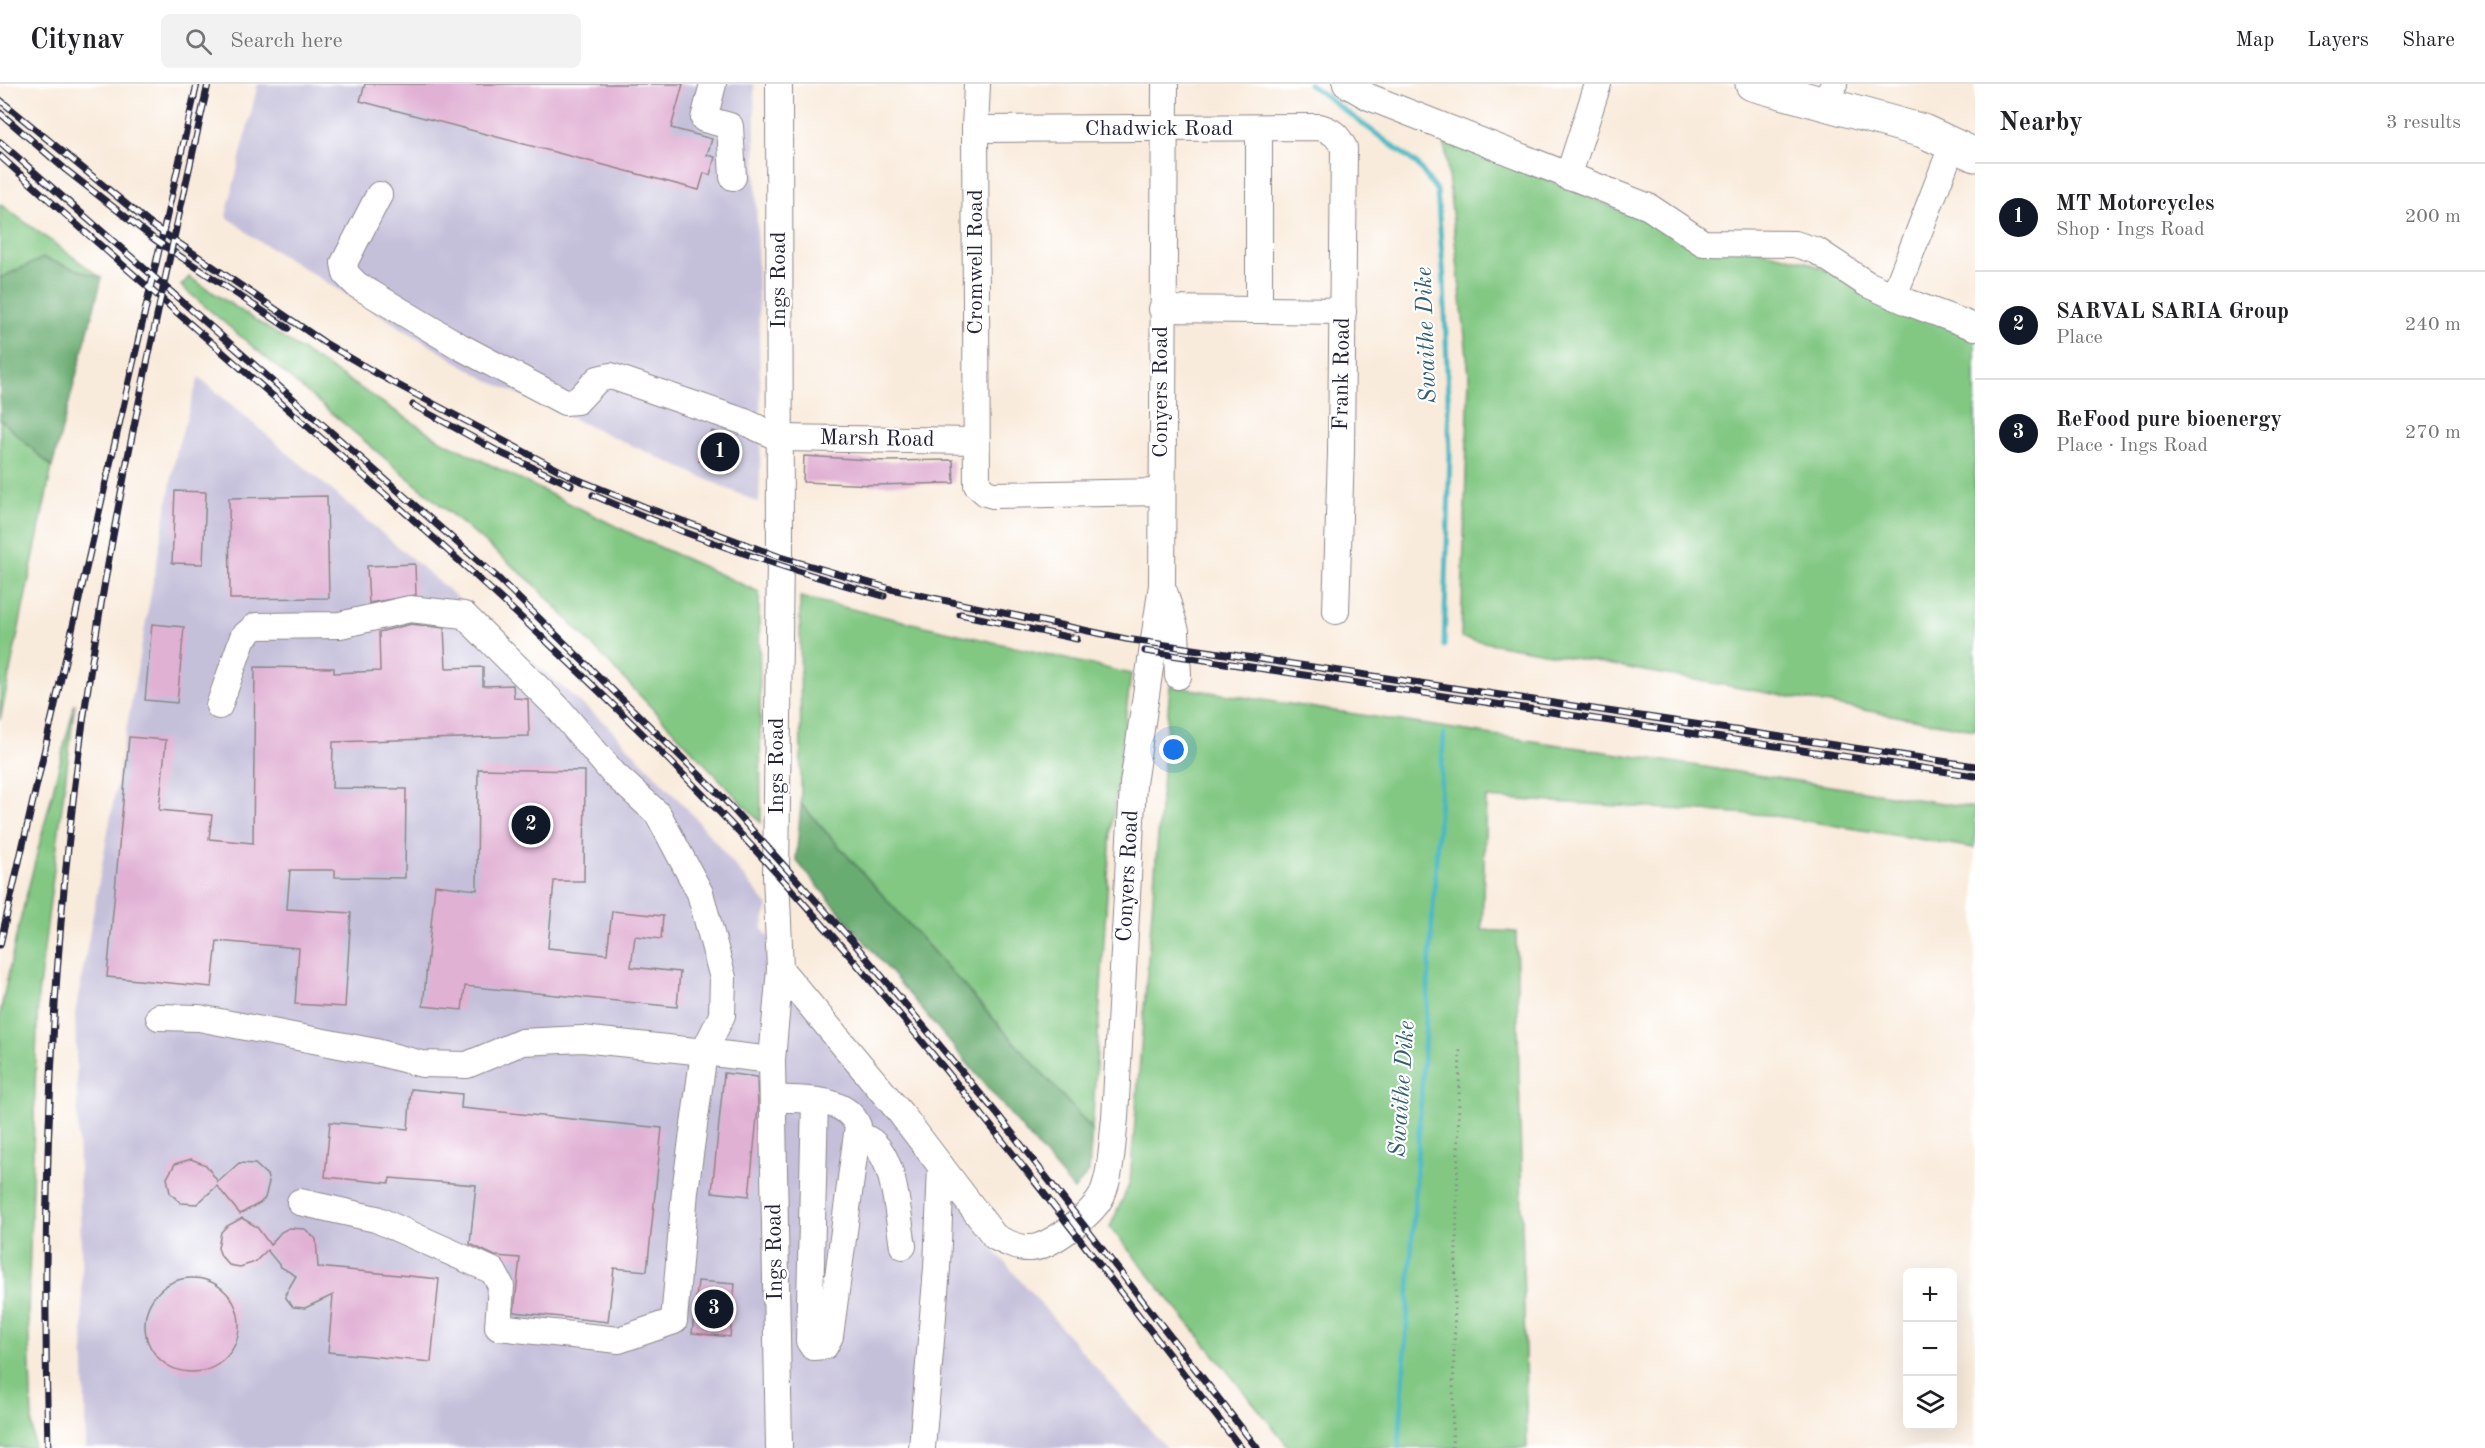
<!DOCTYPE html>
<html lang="en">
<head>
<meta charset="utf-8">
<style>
	:root { --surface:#fff; --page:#f2f2f2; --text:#202124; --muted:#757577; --line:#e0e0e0; --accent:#111827 }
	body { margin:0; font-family:"Old Standard TT",serif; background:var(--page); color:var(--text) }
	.controls { position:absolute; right:18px; bottom:18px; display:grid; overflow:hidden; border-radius:9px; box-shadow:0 6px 24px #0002 }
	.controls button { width:54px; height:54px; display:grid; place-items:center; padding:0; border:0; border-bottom:2px solid var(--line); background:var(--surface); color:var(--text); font:30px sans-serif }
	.you { position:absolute; left:1174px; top:666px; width:21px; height:21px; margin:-15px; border:4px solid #fff; border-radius:50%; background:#1a73e8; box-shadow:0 0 0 9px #1a73e833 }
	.badge { display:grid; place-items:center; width:39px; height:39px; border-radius:50%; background:var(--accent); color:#fff; font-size:20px; font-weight:700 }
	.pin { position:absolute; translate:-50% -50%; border:3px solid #fff; box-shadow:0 2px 6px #0006 }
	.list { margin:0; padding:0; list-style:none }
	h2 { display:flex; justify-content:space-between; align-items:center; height:78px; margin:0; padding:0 24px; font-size:26px }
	h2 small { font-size:20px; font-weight:400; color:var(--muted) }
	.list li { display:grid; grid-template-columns:39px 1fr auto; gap:18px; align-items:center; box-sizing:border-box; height:108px; padding:0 24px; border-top:2px solid var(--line) }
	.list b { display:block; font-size:22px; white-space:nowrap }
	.list p { margin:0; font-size:20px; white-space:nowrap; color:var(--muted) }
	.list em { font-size:20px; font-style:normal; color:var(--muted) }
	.icon { flex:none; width:33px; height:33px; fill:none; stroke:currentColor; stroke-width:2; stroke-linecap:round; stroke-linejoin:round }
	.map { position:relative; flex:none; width:1975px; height:1364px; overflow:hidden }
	header { display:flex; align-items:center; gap:36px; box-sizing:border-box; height:84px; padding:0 30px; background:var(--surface); border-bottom:2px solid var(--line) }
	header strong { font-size:28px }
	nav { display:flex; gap:33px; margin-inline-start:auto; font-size:21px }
	.search { width:420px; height:54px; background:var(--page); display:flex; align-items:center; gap:15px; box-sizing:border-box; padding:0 21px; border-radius:9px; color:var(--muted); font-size:22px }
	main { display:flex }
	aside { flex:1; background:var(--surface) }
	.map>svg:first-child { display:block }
</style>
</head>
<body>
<header>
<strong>Citynav</strong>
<div class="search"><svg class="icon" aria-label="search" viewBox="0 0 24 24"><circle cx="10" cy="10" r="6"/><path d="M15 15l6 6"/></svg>Search here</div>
<nav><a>Map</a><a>Layers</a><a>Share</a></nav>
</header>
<main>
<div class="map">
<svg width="1975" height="1364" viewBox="0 0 1975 1364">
	<rect width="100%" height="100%" fill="#fff"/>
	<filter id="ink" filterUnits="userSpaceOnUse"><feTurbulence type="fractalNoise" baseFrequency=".0167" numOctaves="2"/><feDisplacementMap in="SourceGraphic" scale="12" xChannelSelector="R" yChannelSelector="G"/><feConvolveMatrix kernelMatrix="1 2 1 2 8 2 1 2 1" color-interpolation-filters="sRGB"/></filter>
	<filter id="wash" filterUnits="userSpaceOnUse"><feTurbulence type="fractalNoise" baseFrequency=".008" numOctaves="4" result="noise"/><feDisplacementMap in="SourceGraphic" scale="24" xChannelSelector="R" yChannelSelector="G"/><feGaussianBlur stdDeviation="1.35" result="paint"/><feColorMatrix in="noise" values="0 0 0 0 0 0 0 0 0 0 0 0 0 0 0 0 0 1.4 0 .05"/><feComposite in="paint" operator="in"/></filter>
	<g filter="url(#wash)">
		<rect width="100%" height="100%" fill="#f9ebdb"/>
		<!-- industrial -->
		<g fill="#c5c0da">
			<polygon points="258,0 754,0 761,348 759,419 487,296 257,156 226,132"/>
			<polygon points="199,293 608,642 694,732 768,822 762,845 876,981 988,1159 1166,1364 86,1364 75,930 177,365"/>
		</g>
		<!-- green -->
		<g fill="#82c883" stroke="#52755f" stroke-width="1.5">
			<polygon points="1444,52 1646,137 1804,177 1975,247 1975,646 1461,554 1469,291"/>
			<polygon points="0,120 102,194 43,174 0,194"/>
			<polygon points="189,193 440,356 642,455 759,508 761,739 535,501 181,202"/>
			<polygon points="0,335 52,383 0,636"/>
			<polygon points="800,513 1131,590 1111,747 1092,1045 801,720"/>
			<polygon points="1170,602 1975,724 1975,764 1769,731 1486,714 1482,846 1516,848 1527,1364 1290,1364 1110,1143 1130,1099"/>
			<polygon points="75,619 38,912 28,1228 33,1364 0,1364 0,930 16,853"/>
		</g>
		<!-- forest -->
		<g fill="#69ac71" stroke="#466756" stroke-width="1.5">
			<polygon points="43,174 102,194 52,383 0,335 0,194"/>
			<polygon points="801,720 1092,1045 1089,1088 1074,1106 796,776"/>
		</g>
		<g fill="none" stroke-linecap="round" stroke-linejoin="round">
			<!-- stream -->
			<g stroke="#4ab8c3" stroke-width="5">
				<polyline points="1309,0 1417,80 1437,107 1444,196 1450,370 1444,562"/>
				<polyline points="1399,1364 1444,649"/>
			</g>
		</g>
		<g id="blocks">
			<!-- building -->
			<g fill="#e1b1d4">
				<polygon points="365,0 683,0 671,44 712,55 707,71 715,73 710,91 704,89 699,106 360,17"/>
				<polygon points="712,347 740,359 728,389 699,377"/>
				<polygon points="804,372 885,377 953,376 954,399 875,401 803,398"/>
				<polygon points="175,407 206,408 203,480 172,479"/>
				<polygon points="327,412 329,514 230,515 229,414"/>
				<polygon points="415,480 416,511 369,519 367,482"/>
				<polygon points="152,540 184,543 177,619 145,616"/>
				<polygon points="411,540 444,544 446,584 483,583 483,602 513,601 514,614 528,615 529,652 333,658 332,704 406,705 405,794 335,793 335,786 290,786 287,825 351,829 345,923 295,920 299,864 217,857 212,903 107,893 129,653 166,656 159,726 212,731 209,755 253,759 255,583 334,584 334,589 380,587 379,548"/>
				<polygon points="478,685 585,687 584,797 554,797 548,864 607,870 612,827 663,832 661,855 635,852 631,883 680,888 677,923 465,902 462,926 423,922 435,801 477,806"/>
				<polygon points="724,989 757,993 758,1024 749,1112 712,1108"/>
				<polygon points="411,1005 462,1010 461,1024 662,1044 647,1187 614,1184 608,1238 514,1228 520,1174 495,1172 470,1160 476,1101 390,1094 389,1099 325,1093 330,1038 408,1045"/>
				<polygon points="191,1075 206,1081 218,1098 239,1079 255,1080 267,1091 269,1098 265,1114 260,1119 240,1130 217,1102 197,1120 181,1119 170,1109 167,1094 175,1080"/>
				<polygon points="242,1134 257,1143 270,1161 281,1148 289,1144 305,1145 316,1155 318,1183 439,1195 431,1278 328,1268 333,1211 305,1224 293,1223 286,1214 286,1209 296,1192 281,1183 267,1166 255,1178 240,1183 229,1181 221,1172 218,1164 221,1148 227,1142"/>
				<circle cx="192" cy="1241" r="47"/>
				<polygon points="698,1197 735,1200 730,1253 692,1249"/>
			</g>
		</g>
	</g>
	<g filter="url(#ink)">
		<use href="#blocks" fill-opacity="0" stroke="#8e868b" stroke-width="1.5"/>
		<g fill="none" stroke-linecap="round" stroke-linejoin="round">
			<!-- minor casing -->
			<g stroke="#8e868b" stroke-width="28">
				<g id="minor">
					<polyline points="713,0 704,35 730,42 733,93"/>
					<polyline points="779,0 780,473 776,791 780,885 772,976 779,1364"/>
					<polyline points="977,0 975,45 977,401 986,409 993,411 1161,408"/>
					<polyline points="1346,0 1369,13 1649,123 1703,159 1795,160 1817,167 1867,200 1910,219 1975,243"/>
					<polyline points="1824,20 1834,0"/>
					<path d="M975 45 1319 43C1332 46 1338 52 1344 64L1341 368 1336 527"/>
					<polyline points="1568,93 1598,0"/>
					<polyline points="379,111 344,179 346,190 357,201 461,263 565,318 577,317 598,295 611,292 745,338 779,354 975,357"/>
					<polyline points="1894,212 1953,60"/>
					<polyline points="1162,225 1343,227"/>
					<polyline points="1259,226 1259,44"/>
					<polyline points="1165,510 1176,547 1178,592"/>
					<path d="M780 885 902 1031 995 1153C1005 1158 1018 1165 1030 1164 1050 1164 1094 1129 1102 1111 1112 1087 1112 1059 1115 1034L1133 700 1162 501 1165 0"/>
					<polyline points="159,933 199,934 376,968 422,980 467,981 522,958 582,955 704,968 722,931 723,894 700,809 658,730 613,689 557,623 464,531 410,525 340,541 256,542 243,553 219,622"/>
					<path d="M773 1014C802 1017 845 1011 858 1042L830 1252 825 1262 813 1263 809 1257 815 1018"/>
					<path d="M858 1052C896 1057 897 1131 903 1162"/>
					<polyline points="300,1118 376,1135 493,1187 501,1202 498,1243 619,1256 674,1237 685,1107 704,968 772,976"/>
					<polyline points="922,1364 937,1184 941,1082"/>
				</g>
			</g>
			<!-- highway casing -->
			<g stroke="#8e868b" stroke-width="35">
				<polyline id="highway" points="1752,0 1923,47 1975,71"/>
			</g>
			<!-- path -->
			<polyline stroke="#8e868b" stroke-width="3" stroke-dasharray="1.5 4.5" stroke-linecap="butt" points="1452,1364 1460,962"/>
			<!-- minor -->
			<use href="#minor" stroke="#fff" stroke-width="26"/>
			<!-- highway -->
			<use href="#highway" stroke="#fff" stroke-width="33"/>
			<!-- rail casing -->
			<g stroke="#22223b" stroke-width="7">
				<g id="rail">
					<polyline points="0,16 149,139 325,259 381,292 574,394 645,423 780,473 891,505 1126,555 1975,682"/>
					<polyline points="0,29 66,86 154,155 288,244"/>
					<polyline points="0,58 500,496 722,713 853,858 998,1031 1257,1364"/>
					<path d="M0 72C237 286 486 486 708 716 902 917 1070 1143 1241 1364"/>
					<polyline points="413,321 503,370 571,401"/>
					<path d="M593 411C687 452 784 485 884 512"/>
					<polyline points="960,530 1077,555"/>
					<polyline points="1145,567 1975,692"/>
					<polyline points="0,861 197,0"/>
					<path d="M48 1364C42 1154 48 944 71 735 98 487 154 243 208 0"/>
				</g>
			</g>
			<!-- rail -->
			<use href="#rail" stroke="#fff" stroke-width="4.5" stroke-dasharray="14" stroke-linecap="butt"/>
		</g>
	</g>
	<g text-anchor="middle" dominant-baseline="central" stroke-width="4.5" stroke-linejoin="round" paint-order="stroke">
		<!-- street labels -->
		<g font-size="22" fill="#22223b" stroke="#fff">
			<text x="1159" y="45">Chadwick Road</text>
			<text transform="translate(976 178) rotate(-90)">Cromwell Road</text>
			<text transform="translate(779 196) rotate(-90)">Ings Road</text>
			<text transform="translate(1342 290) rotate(-89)">Frank Road</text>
			<text transform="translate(1161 308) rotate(-90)">Conyers Road</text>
			<text transform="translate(877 355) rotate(1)">Marsh Road</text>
			<text transform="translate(777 682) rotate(-90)">Ings Road</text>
			<text transform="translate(1128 792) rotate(-87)">Conyers Road</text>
			<text transform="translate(775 1168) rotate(-91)">Ings Road</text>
		</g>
		<!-- water labels -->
		<g font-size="24" font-style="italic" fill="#325e71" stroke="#fff">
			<text transform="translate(1427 251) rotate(-92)">Swaithe Dike</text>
			<text transform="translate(1403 1005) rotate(-86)">Swaithe Dike</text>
		</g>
	</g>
</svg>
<div class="controls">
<button>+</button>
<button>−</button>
<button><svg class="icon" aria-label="layers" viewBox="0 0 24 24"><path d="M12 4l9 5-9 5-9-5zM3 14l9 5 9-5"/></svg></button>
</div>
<div class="you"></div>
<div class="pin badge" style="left:720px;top:368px">1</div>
<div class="pin badge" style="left:531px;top:741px">2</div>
<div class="pin badge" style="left:714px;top:1225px">3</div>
</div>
<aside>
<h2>Nearby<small>3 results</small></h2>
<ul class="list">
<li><span class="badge">1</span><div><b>MT Motorcycles</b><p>Shop · Ings Road</p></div><em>200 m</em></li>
<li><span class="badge">2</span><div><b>SARVAL SARIA Group</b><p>Place</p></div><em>240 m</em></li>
<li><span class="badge">3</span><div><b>ReFood pure bioenergy</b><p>Place · Ings Road</p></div><em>270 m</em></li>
</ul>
</aside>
</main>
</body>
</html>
